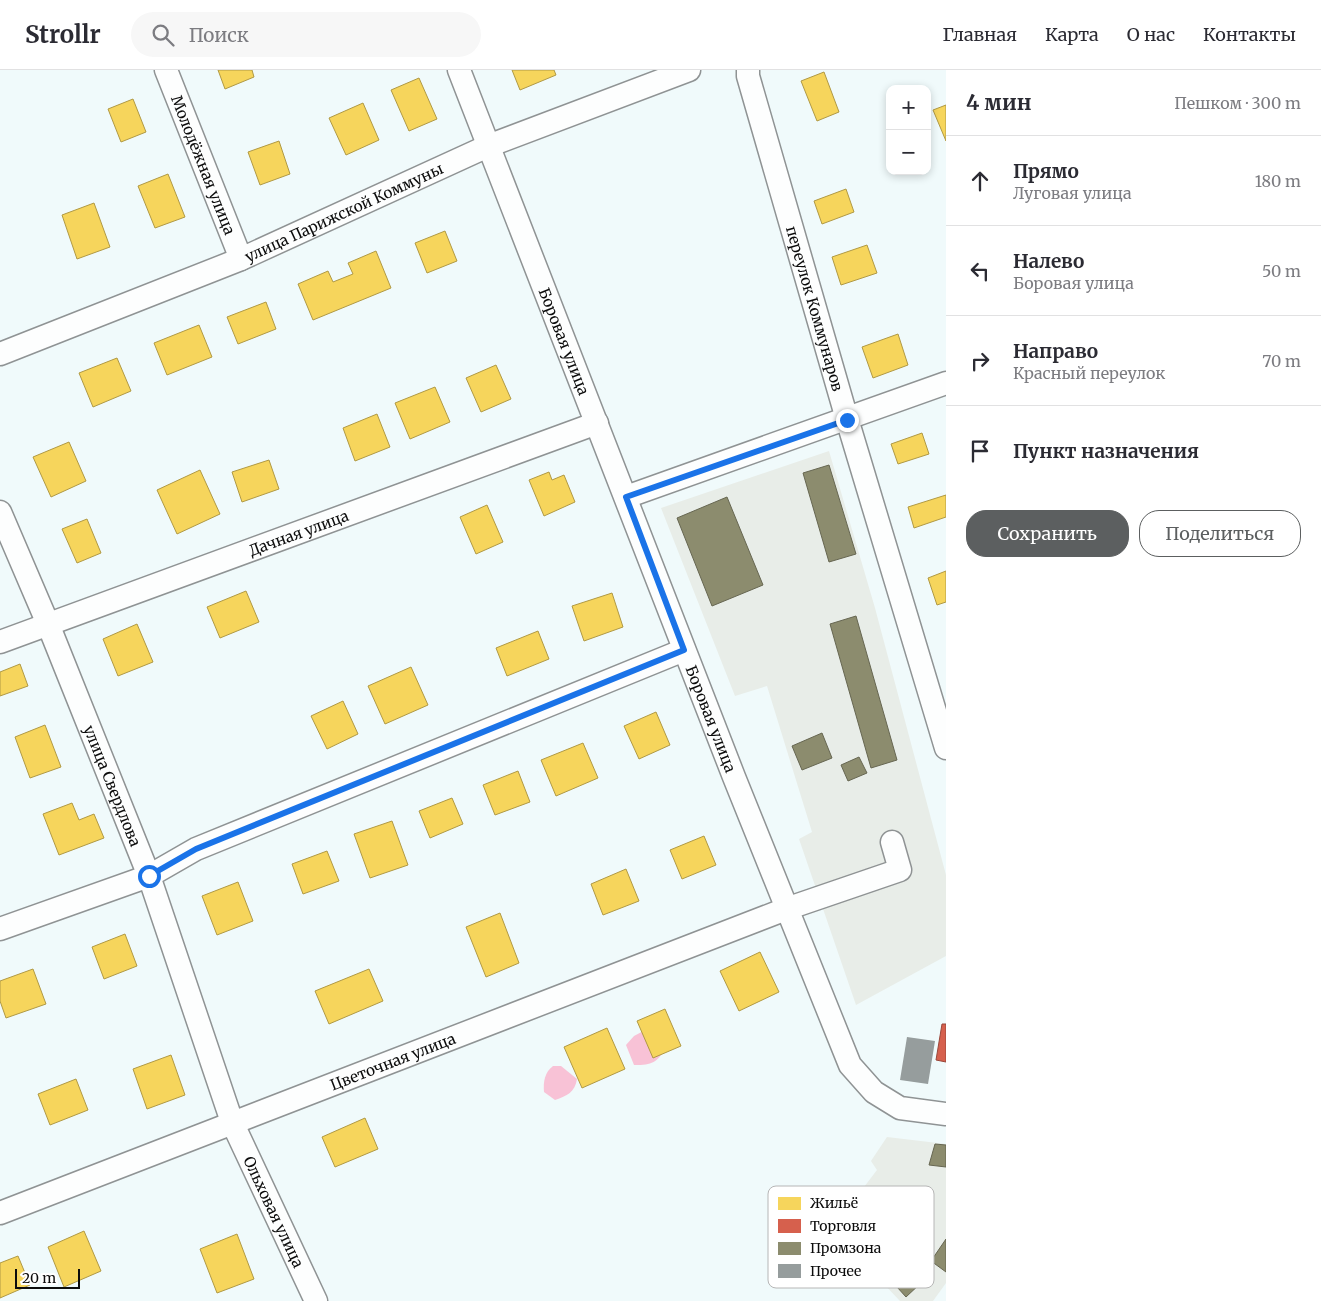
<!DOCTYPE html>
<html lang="ru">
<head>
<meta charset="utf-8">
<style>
	:root { --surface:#fff; --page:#f7f7f7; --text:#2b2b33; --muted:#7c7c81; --line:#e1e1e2; --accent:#5c5f60 }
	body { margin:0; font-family:Merriweather,serif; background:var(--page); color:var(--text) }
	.controls { position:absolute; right:15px; top:15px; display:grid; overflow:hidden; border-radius:10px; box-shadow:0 2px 8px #0003 }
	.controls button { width:45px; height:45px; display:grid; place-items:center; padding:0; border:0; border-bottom:1px solid var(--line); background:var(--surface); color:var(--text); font:25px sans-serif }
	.scale { position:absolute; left:15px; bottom:12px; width:65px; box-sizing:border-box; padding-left:5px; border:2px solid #0c0c0c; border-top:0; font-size:14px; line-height:18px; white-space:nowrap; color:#0c0c0c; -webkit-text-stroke:4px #fff; paint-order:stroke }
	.stop { position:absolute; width:15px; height:15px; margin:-11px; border:4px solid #1a73e8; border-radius:50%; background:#fff }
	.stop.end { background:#1a73e8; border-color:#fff; box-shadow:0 1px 5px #0008 }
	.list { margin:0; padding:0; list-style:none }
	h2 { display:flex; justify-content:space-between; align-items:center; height:65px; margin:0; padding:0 20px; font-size:21px }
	h2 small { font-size:16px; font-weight:400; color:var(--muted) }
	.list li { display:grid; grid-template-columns:32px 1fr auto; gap:15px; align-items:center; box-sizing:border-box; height:90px; padding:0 20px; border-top:1px solid var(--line) }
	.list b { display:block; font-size:19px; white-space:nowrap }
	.list p { margin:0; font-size:16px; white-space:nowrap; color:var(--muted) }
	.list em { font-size:16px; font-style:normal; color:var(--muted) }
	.actions { display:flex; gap:10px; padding:15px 20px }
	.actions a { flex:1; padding:11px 0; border:1px solid var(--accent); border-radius:20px; text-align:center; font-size:18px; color:var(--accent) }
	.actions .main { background:var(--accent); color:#fff }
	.icon { flex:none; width:28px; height:28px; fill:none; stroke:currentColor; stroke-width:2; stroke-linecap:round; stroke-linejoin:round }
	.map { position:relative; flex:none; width:946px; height:1231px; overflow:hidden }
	header { display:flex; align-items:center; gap:30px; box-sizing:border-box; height:70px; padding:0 25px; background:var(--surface); border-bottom:1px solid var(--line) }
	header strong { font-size:24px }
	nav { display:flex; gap:28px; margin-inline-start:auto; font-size:18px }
	.search { width:350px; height:45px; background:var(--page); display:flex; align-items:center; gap:12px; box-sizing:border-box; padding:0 18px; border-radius:28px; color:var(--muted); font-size:19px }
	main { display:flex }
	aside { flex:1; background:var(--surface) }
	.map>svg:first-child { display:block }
</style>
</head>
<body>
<header>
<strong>Strollr</strong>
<div class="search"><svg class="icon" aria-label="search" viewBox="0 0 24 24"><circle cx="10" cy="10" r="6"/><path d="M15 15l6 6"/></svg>Поиск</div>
<nav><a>Главная</a><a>Карта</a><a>О нас</a><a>Контакты</a></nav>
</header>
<main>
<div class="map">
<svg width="946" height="1231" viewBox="0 0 946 1231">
	<rect width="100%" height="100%" fill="#f0fafb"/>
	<!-- industrial -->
	<g fill="#e8ede8">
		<polygon points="829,381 875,538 946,805 946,886 856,935 799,769 812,762 767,616 735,626 661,438"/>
		<polygon points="887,1067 946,1074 946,1213 933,1231 900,1231 832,1159 877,1100 871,1091"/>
	</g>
	<!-- water -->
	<g fill="#f8c2d6">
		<path d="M649 958 667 977C656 993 653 995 634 995L626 975 634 966Z"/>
		<path d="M553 996H561L577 1009C575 1022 567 1026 555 1030L544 1022C543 1011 545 1002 553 996Z"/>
	</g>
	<!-- homes -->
	<g fill="#f6d55c" stroke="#b09944">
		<polygon points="218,0 252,0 254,7 225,19"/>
		<polygon points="512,0 554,0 556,5 520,20"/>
		<polygon points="824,2 839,42 817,51 801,11"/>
		<polygon points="419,8 437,49 409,61 391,20"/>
		<polygon points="133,29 146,62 121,72 108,39"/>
		<polygon points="363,33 379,70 346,85 329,48"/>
		<polygon points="946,35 946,71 933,40"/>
		<polygon points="279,71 290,104 260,115 248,82"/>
		<polygon points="168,104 185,147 155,158 138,116"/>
		<polygon points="846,119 854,142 822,154 814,131"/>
		<polygon points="94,133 110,177 77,189 62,145"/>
		<polygon points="445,161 457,191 427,203 415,173"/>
		<polygon points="867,175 877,203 841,215 832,187"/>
		<polygon points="376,181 391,218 313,250 298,214 328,201 333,212 353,204 348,193"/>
		<polygon points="266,232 276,259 238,274 227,247"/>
		<polygon points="199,255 212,287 167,305 154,273"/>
		<polygon points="898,264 908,295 873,308 862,277"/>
		<polygon points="117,288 131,321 93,337 79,303"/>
		<polygon points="496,295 511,329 481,342 466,308"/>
		<polygon points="435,317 450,352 410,369 395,333"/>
		<polygon points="377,344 390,377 355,391 343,358"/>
		<polygon points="922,363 929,384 898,394 891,374"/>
		<polygon points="69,372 86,411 51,427 33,387"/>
		<polygon points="269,390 279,419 242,432 232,402"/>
		<polygon points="200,400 220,444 177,464 157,420"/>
		<polygon points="549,402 552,410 564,405 575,432 544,446 529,410"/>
		<polygon points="946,425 946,447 914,458 908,437"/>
		<polygon points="487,435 503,472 476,484 460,447"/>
		<polygon points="87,449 101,483 77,493 62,459"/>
		<polygon points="946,501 946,532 937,535 928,508"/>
		<polygon points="246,521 259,552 220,568 207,537"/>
		<polygon points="612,523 623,557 584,571 572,536"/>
		<polygon points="137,554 153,592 118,606 103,569"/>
		<polygon points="538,561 549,589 507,606 496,578"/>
		<polygon points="20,594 28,616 0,626 0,602"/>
		<polygon points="411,597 428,635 385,654 368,616"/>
		<polygon points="343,631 358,664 327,679 311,646"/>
		<polygon points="656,642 670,675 639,689 624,656"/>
		<polygon points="45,655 61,697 30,708 15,667"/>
		<polygon points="583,673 598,708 556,726 541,690"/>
		<polygon points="518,701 530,732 495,745 483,715"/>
		<polygon points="452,728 463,754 430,768 419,741"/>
		<polygon points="72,733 79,750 94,744 104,768 59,785 43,744"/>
		<polygon points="392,751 408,795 370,808 354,764"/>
		<polygon points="704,766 716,795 682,809 670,780"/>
		<polygon points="327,781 339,811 303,824 292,794"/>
		<polygon points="626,799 639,831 603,845 591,814"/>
		<polygon points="238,812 253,851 217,865 202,826"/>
		<polygon points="500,843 519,893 486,907 466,857"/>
		<polygon points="125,864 137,896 104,909 92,877"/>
		<polygon points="760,882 779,922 739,941 720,901"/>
		<polygon points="33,899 46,934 6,948 0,931 0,911"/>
		<polygon points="369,899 383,931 329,954 315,921"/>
		<polygon points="665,939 681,976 653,988 637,951"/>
		<polygon points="607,958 625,999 582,1018 564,977"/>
		<polygon points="171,985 185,1025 147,1039 133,999"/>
		<polygon points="76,1009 88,1040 50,1055 38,1024"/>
		<polygon points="365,1048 378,1079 335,1097 322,1067"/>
		<polygon points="84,1161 101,1201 64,1217 48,1177"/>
		<polygon points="237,1164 254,1209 217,1223 200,1179"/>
		<polygon points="18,1186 30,1215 0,1228 0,1193"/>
	</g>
	<!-- shops -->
	<polygon fill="#d6604d" stroke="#99473a" points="942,954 946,954 946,992 936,990"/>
	<!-- industry -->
	<g fill="#8c8c6e" stroke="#666651">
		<polygon points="829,395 856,484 829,492 803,403"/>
		<polygon points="727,427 763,515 712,536 677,448"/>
		<polygon points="856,546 897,690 871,698 830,554"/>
		<polygon points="822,663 832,688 802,700 792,676"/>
		<polygon points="859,687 867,703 848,711 841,695"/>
		<polygon points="935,1074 946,1075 946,1097 929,1095"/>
		<polygon points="868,1152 922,1212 906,1227 852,1167"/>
		<polygon points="946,1169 946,1202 931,1191"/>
	</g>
	<!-- building -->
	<polygon fill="#969d9d" points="907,967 935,971 928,1014 900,1010"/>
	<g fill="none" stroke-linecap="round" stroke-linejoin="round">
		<!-- minor casing -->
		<g stroke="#8f9394" stroke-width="25">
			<g id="minor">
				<path id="s1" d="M166 0 241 189"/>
				<path id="s2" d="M459 0 734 707 850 995 874 1022 900 1038 946 1044"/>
				<path id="s3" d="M748 0V6L847 349 946 678"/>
				<path id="s4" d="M0 284 241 189 488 76 689 0"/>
				<polyline points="626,427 946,313"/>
				<path id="s5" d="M0 442 48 554 149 806 232 1052 316 1231"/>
				<path id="s6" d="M0 572 597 353"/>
				<polyline points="0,859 149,806 196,779 684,580"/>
				<path id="s7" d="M0 1143 786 839 900 800 892 772"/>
			</g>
		</g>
		<!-- minor -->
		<use href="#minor" stroke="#fdfefe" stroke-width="22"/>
	</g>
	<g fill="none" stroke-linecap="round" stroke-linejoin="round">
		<!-- route -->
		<polyline stroke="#1a73e8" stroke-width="6" points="149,806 196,779 684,580 626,427 847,350"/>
	</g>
	<g text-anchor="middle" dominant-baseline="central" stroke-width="5" stroke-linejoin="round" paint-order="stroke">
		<!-- street labels -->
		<g font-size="15" fill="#0c0c0c" stroke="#fff">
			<text stroke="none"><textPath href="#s1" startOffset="102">Молодёжная улица</textPath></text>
			<text stroke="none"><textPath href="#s4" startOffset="372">улица Парижской Коммуны</textPath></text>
			<text stroke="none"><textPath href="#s3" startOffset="248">переулок Коммунаров</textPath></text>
			<text stroke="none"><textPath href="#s2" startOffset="291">Боровая улица</textPath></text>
			<text stroke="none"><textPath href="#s6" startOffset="318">Дачная улица</textPath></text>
			<text stroke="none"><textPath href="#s2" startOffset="696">Боровая улица</textPath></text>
			<text stroke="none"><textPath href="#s5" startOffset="296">улица Свердлова</textPath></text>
			<text stroke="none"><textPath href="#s7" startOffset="421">Цветочная улица</textPath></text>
			<text stroke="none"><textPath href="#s5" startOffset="752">Ольховая улица</textPath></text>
		</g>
	</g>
	<!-- legend -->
	<rect x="768" y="1116" width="166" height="102" rx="8" fill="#fff" stroke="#b6b6b6" stroke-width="1"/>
	<rect x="778" y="1127" width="23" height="13" fill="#f6d55c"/>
	<rect x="778" y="1149" width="23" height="14" fill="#d6604d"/>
	<rect x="778" y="1172" width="23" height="13" fill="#8c8c6e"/>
	<rect x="778" y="1194" width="23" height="14" fill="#969d9d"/>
	<g font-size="14" fill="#0c0c0c">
		<text x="810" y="1138">Жильё</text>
		<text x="810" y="1161">Торговля</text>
		<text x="810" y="1183">Промзона</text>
		<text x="810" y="1206">Прочее</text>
	</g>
</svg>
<div class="controls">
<button>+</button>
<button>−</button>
</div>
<div class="scale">20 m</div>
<div class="stop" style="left:149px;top:806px"></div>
<div class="stop end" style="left:847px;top:350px"></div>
</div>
<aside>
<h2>4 мин<small>Пешком · 300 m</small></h2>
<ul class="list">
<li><svg class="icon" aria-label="ahead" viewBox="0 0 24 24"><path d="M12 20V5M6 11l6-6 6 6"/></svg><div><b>Прямо</b><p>Луговая улица</p></div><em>180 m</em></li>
<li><svg class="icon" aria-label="left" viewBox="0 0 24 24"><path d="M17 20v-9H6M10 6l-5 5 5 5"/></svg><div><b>Налево</b><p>Боровая улица</p></div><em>50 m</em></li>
<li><svg class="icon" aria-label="right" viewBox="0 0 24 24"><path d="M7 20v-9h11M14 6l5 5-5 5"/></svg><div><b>Направо</b><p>Красный переулок</p></div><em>70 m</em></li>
<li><svg class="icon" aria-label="arrive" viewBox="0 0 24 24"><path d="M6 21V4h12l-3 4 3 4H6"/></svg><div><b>Пункт назначения</b></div></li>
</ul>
<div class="actions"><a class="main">Сохранить</a><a>Поделиться</a></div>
</aside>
</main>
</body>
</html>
